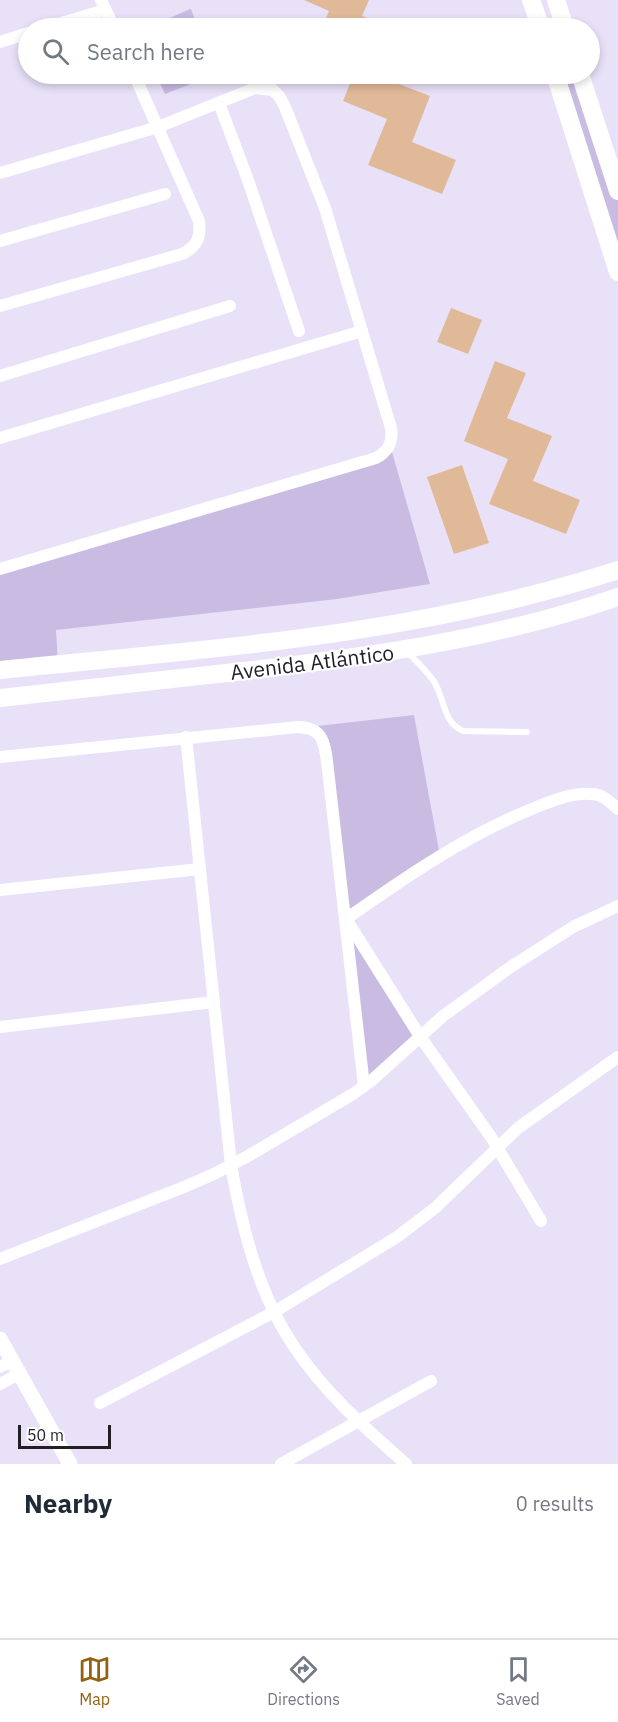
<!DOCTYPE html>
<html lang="en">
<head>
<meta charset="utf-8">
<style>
	:root { --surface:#fff; --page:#f6f6f7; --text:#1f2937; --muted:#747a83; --line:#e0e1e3; --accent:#926110 }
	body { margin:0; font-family:"IBM Plex Sans",sans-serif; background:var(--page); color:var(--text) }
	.scale { position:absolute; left:18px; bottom:15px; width:93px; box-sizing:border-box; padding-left:6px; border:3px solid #211e26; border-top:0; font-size:16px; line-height:21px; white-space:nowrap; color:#211e26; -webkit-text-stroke:4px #fff; paint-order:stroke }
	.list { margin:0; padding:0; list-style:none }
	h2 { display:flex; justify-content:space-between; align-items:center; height:78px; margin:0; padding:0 24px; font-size:26px }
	h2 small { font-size:20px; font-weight:400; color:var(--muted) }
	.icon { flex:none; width:33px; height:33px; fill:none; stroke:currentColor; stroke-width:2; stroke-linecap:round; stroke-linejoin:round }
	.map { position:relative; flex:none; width:618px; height:1464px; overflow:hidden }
	.search { position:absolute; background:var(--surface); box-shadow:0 3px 9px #0003; left:18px; right:18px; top:18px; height:66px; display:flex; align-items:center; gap:15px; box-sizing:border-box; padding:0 21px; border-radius:33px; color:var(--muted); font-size:22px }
	.sheet { height:174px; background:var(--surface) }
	nav { display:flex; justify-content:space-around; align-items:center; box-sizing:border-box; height:84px; border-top:2px solid var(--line); background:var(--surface); font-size:16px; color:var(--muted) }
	nav a { display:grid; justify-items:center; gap:3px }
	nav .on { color:var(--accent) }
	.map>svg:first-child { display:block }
</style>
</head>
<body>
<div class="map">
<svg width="618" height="1464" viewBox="0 0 618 1464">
	<rect width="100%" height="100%" fill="#e9e1f8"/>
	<!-- green -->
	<g fill="#c9bbe2">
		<polygon points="191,9 198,28 147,28 190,9"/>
		<polygon points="156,74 217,74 165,94"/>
		<polygon points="555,74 580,74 618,191 618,272"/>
		<polygon points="390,445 430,584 337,599 56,630 58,664 0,670 0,569 376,458"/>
		<polygon points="414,715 440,856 346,919 421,1038 364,1086 327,761 309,727"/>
	</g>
	<!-- building -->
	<g fill="#e0ba98">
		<polygon points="304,0 369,0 362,16 393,28 322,28 329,11"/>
		<polygon points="354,74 373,74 430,96 412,142 456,160 442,194 368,165 387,119 343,101"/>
		<polygon points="451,308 482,320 468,354 437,342"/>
		<polygon points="495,361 526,373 507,418 552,436 533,481 580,500 566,534 489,504 508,459 464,441"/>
		<polygon points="462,465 489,543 454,554 427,477"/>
	</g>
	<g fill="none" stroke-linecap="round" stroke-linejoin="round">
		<!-- service -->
		<path stroke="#fff" stroke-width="6" d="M407 652C416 661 426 670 433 680 445 697 442 722 463 731L527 732"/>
		<!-- minor -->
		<g stroke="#fff" stroke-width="12">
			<polyline points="101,0 114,28"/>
			<polyline points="45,28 105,10"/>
			<polyline points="0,42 28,33"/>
			<polyline points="219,103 248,180 299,331"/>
			<path d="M0 173 158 127 255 88 273 90 279 96 285 107 325 208 391 428C393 442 389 451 376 458L0 569"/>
			<polyline points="0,241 165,194"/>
			<path d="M0 306 182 254C197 247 201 237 199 221L134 74"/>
			<polyline points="0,376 230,306"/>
			<polyline points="0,438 362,331"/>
			<path d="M186 737 231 1165C242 1227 258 1293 293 1345 323 1391 365 1428 406 1464"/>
			<path d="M0 757 298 727C322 728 324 740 327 761L364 1086"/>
			<polyline points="0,890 200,869"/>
			<polyline points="0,1027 214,1002"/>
			<path d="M541 1221 491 1137 421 1038 346 919C407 876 468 834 539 806 555 800 573 792 591 794 603 794 610 802 618 809"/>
			<polyline points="0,1259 184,1187 214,1174 248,1156 353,1094 371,1081 443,1016 509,968 573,927 618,906"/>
			<polyline points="0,1367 12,1361"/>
			<polyline points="0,1384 19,1374"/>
			<polyline points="100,1403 274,1312 397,1237 435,1208 518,1128 618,1057"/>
			<polyline points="281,1464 431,1381"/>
		</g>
		<!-- tertiary -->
		<polyline stroke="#fff" stroke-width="15" points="0,1339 70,1464"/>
		<!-- secondary -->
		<g stroke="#fff" stroke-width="18">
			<polyline points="531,0 541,28"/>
			<polyline points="556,0 565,28"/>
			<polyline points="555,74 618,272"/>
			<polyline points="580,74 618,191"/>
			<path d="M0 670C208 649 418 635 618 570"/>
			<path d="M0 698C78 689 157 681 235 672 364 657 494 640 618 597"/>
		</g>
	</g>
	<g text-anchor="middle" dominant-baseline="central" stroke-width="4.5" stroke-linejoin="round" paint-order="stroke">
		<!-- street labels -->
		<g font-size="21" fill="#211e26" stroke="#fff">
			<text transform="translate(312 662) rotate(-7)">Avenida Atlántico</text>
		</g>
	</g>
</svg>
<div class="scale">50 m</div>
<div class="search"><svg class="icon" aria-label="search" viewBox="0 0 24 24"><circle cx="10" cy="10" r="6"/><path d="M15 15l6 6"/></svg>Search here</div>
</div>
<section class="sheet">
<h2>Nearby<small>0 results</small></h2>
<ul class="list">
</ul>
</section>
<nav>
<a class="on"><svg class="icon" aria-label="map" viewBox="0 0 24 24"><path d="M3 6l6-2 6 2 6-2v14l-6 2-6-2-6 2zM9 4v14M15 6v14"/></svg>Map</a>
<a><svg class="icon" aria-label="directions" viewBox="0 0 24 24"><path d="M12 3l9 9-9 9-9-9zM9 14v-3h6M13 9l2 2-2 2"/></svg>Directions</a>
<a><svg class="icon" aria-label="saved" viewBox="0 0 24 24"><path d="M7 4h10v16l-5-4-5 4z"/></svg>Saved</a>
</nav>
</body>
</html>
